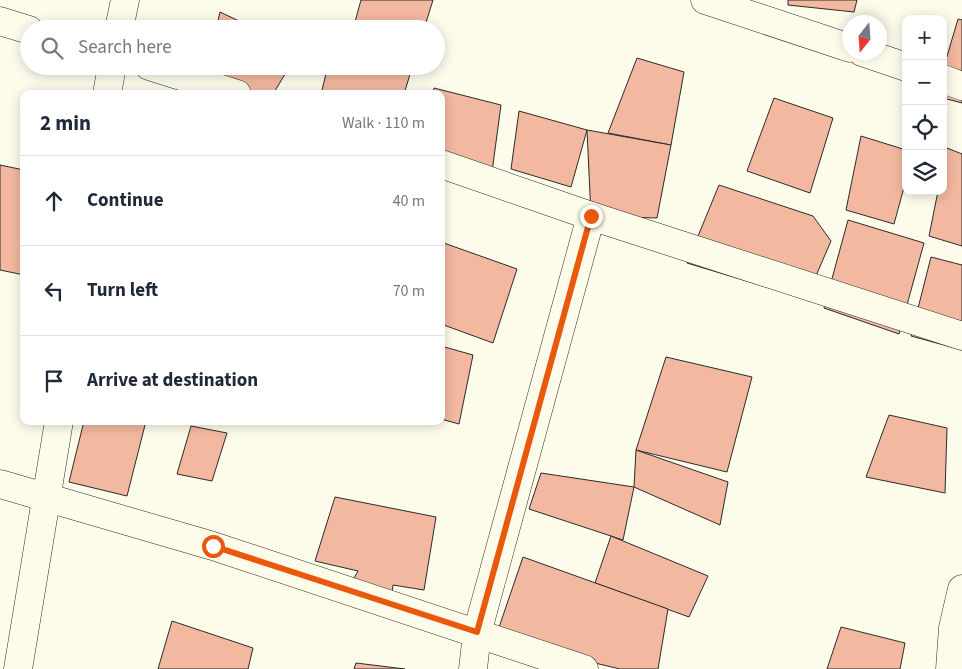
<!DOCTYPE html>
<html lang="en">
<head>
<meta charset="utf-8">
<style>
	:root { --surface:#fff; --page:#f6f6f7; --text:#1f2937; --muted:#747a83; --line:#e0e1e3 }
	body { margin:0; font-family:"Source Sans 3",sans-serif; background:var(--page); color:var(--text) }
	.controls { position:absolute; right:15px; top:15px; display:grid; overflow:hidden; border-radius:10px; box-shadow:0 2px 12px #0003 }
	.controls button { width:45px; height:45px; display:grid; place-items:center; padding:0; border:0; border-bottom:1px solid var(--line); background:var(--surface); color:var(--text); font:25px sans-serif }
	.compass { position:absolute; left:842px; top:15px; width:45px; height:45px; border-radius:50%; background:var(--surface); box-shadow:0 2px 12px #0003; rotate:197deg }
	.stop { position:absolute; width:15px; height:15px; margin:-11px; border:4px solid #ea580c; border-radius:50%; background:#fff }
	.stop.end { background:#ea580c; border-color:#fff; box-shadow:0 1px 5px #0008 }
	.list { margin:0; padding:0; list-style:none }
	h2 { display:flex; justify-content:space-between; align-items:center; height:65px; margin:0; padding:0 20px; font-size:21px }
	h2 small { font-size:16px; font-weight:400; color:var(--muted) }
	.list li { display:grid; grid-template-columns:32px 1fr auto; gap:15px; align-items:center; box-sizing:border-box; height:90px; padding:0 20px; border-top:1px solid var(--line) }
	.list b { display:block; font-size:19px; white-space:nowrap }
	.list em { font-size:16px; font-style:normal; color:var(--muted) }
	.icon { flex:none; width:28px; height:28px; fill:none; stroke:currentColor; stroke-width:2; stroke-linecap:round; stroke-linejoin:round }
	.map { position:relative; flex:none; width:962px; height:669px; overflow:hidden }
	.search { position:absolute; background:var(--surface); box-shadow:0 2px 12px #0003; left:20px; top:20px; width:425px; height:55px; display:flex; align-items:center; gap:12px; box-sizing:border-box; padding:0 18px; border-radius:28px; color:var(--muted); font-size:19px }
	.panel { position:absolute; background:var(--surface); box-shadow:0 2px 12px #0003; left:20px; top:90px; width:425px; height:335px; border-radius:10px }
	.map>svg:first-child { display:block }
</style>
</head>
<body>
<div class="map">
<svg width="962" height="669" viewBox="0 0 962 669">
	<rect width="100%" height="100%" fill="#fdfbea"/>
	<!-- building -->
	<g fill="#f2b8a0" stroke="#2b2b2b">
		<polygon points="361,0 433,0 424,29 353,29"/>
		<polygon points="788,0 857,0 854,12 788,5"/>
		<polygon points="220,12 256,29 216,29"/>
		<polygon points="958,19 962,20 962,103 943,98 943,70"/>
		<polygon points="637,58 684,72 671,145 608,133"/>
		<polygon points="207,66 290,66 273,94 201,94"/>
		<polygon points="328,66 390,66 411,71 404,94 321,94"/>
		<polygon points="434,88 501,105 492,172 441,161 441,94 433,94"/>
		<polygon points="774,98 833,118 810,193 747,171"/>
		<polygon points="519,111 587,130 571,187 511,169"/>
		<polygon points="587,130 671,145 657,218 591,216"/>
		<polygon points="861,136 906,150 906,180 894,224 846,210"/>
		<polygon points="947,148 962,154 962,246 929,236 938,191 943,191 943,165"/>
		<polygon points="0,165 24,170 24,275 0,270"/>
		<polygon points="719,185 813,216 831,241 806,299 687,263"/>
		<polygon points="848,220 924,243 899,334 824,308"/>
		<polygon points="441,242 517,269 493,343 441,324"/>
		<polygon points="931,257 962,265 962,350 911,336"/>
		<polygon points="441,346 473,355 459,424 441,419"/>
		<polygon points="666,357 752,377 727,472 636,450"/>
		<polygon points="889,415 947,428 945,493 866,477"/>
		<polygon points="84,421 146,421 127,496 69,482"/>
		<polygon points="191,426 227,433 212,481 177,474"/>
		<polygon points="636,450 728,482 720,525 634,487"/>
		<polygon points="541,473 634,487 623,540 529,509"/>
		<polygon points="335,497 436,517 424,590 393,585 389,617 341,601 358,571 315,561"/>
		<polygon points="611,536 708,576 689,617 595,583"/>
		<polygon points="523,557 668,609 658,669 620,669 495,639"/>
		<polygon points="172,621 253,648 248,669 158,669"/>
		<polygon points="841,627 905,643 900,669 827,669"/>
		<polygon points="356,663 405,669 354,669"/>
	</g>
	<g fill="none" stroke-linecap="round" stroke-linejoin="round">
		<!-- minor casing -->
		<g stroke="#2b2b2b" stroke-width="29">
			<g id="minor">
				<polyline points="705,0 850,48"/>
				<polyline points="0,21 29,30"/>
				<polyline points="119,29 125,0"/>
				<polyline points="862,52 906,67"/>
				<polyline points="149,66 237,94"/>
				<polyline points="943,79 962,86"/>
				<polyline points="107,94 112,66"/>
				<polyline points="441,164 591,216 962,336"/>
				<polyline points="0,484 213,546 584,669"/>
				<polyline points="18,669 59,421"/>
				<polyline points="473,669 477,633 591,216"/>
				<polyline points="950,669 953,628 962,589"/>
			</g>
		</g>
		<!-- minor -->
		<use href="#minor" stroke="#fdfbea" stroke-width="28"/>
	</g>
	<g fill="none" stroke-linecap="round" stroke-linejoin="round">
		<!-- route -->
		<polyline stroke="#ea580c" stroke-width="6" points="213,546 477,632 591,216"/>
	</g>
</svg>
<div class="controls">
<button>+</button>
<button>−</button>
<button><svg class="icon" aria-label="locate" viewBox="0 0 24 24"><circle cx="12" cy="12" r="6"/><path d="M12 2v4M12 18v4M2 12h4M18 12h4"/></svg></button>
<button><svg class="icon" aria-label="layers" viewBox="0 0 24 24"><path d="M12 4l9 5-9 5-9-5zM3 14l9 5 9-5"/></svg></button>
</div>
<svg class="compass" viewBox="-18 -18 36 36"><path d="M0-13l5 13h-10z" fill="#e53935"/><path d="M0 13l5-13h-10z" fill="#747a83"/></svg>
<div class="stop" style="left:213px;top:546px"></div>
<div class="stop end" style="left:591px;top:216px"></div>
<div class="search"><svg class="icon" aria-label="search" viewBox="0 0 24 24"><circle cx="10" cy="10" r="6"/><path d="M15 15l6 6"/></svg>Search here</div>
<section class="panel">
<h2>2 min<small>Walk · 110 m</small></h2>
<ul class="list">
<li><svg class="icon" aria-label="ahead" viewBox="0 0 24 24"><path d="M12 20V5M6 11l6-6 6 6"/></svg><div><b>Continue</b></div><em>40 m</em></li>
<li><svg class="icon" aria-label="left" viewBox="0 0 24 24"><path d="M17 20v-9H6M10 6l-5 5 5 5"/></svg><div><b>Turn left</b></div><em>70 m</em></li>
<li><svg class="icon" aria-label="arrive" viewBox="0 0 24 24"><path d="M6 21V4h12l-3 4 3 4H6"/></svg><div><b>Arrive at destination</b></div></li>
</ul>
</section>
</div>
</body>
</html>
